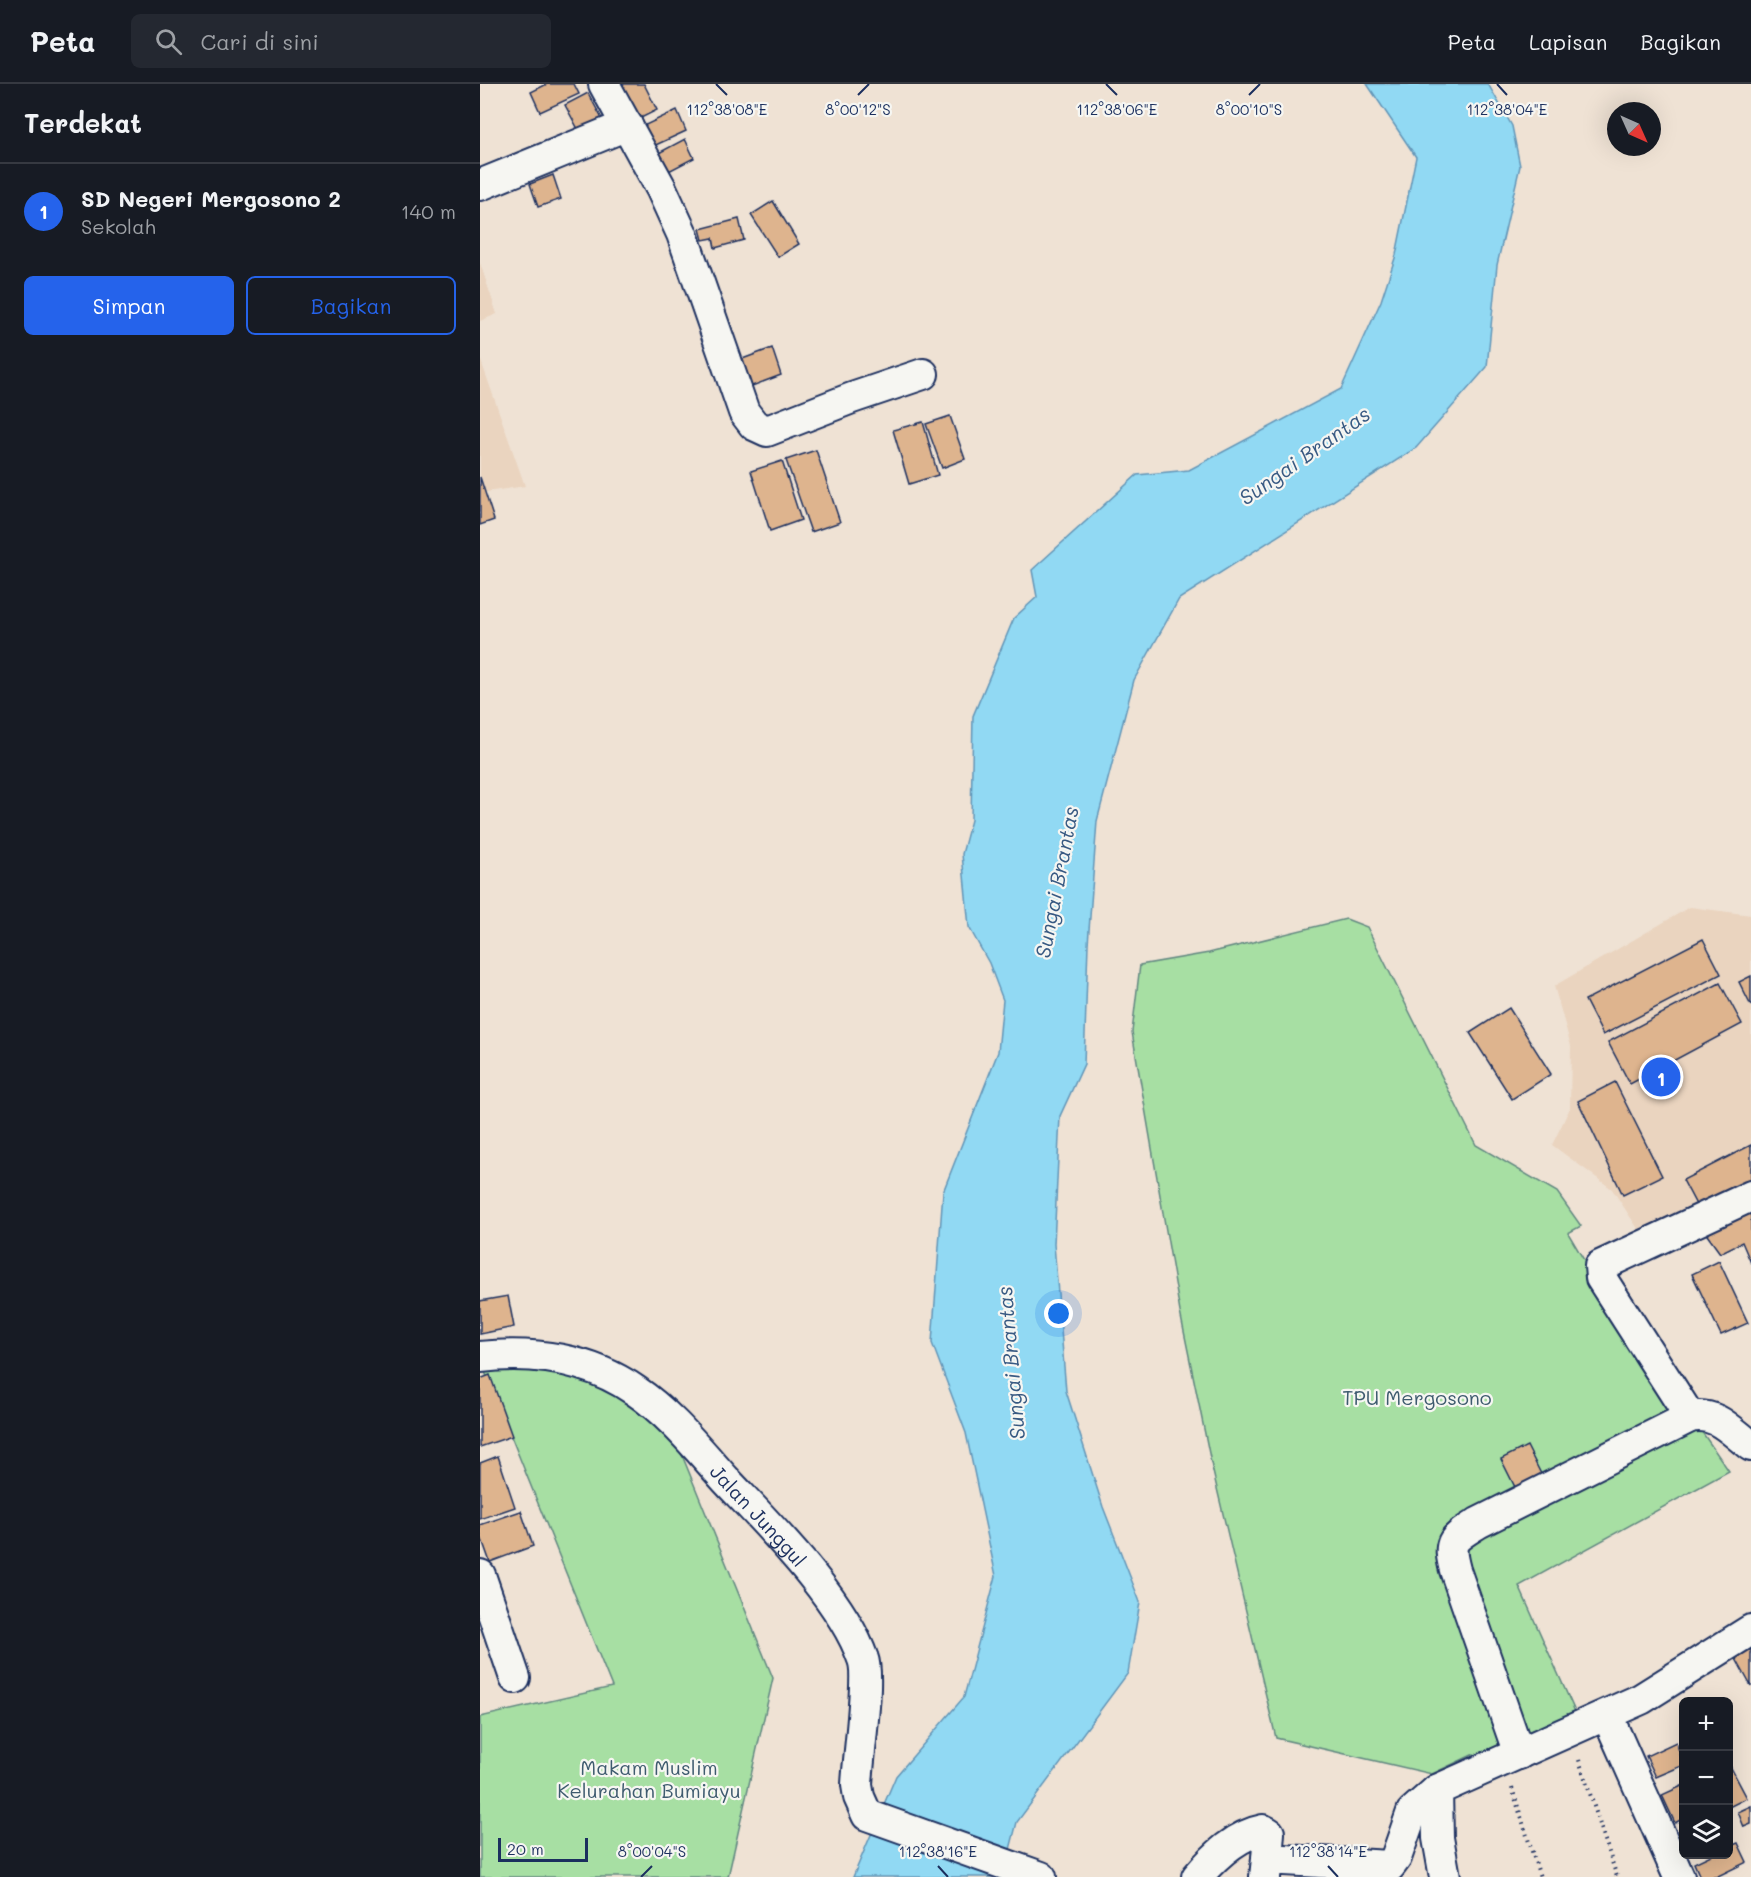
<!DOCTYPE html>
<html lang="id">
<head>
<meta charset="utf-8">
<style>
	:root { --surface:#171b24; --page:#242831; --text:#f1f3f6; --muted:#9ea1a6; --line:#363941; --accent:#2563eb }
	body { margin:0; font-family:Mali,sans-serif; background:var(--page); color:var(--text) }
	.controls { position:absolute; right:18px; bottom:18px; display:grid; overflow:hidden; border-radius:9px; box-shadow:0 6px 24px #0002 }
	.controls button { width:54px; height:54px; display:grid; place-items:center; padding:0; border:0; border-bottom:2px solid var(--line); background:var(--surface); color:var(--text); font:30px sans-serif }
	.compass { position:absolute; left:1127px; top:18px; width:54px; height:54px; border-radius:50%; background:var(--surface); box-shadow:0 6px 24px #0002; rotate:135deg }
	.scale { position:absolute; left:18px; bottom:15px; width:90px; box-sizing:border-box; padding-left:6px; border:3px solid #1b2f5e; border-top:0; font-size:16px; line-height:21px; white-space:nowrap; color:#1b2f5e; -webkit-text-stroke:4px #f6f6f2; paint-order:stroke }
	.you { position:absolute; left:579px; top:1230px; width:21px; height:21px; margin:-15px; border:4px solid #fff; border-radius:50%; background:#1a73e8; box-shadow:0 0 0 9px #1a73e833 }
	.badge { display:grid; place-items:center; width:39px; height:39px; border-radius:50%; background:var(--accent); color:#fff; font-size:20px; font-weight:700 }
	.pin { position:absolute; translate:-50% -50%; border:3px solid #fff; box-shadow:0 2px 6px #0006 }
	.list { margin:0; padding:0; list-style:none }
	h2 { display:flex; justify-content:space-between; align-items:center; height:78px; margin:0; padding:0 24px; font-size:26px }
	h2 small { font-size:20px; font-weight:400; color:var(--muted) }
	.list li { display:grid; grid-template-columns:39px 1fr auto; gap:18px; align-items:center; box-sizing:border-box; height:96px; padding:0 24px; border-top:2px solid var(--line) }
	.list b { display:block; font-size:22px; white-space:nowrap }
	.list p { margin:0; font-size:20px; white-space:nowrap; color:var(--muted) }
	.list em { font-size:20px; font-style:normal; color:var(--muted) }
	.actions { display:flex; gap:12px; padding:18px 24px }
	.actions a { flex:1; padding:14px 0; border:2px solid var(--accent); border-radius:9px; text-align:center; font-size:21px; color:var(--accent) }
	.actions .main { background:var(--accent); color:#fff }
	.icon { flex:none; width:33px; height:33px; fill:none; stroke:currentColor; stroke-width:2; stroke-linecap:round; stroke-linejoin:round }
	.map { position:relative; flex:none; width:1271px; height:1793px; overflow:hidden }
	header { display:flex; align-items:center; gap:36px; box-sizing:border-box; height:84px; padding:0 30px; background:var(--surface); border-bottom:2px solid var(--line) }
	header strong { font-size:28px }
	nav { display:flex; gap:33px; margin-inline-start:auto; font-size:21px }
	.search { width:420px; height:54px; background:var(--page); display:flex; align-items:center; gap:15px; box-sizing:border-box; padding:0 21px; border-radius:9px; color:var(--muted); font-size:22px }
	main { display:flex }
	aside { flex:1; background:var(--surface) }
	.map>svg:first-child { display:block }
</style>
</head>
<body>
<header>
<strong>Peta</strong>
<div class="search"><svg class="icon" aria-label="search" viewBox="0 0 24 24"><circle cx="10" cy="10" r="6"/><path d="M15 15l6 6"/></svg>Cari di sini</div>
<nav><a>Peta</a><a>Lapisan</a><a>Bagikan</a></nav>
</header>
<main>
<aside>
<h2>Terdekat<small></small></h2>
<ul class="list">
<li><span class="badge">1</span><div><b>SD Negeri Mergosono 2</b><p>Sekolah</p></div><em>140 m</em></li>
</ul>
<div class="actions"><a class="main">Simpan</a><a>Bagikan</a></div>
</aside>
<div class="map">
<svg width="1271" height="1793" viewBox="0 0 1271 1793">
	<rect width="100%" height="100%" fill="#efe2d4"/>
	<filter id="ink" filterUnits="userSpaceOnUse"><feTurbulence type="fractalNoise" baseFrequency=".0167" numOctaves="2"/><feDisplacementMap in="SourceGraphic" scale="12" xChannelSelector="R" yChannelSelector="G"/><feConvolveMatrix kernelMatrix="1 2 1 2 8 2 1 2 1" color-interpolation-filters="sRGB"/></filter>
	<g filter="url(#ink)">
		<!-- built -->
		<g fill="#ead4bf">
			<polygon points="0,179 17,230 0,237"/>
			<polygon points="0,274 45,402 0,409"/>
			<polygon points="1210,823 1271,831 1271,1106 1166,1157 1132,1105 1072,1061 1090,1024 1091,962 1074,902"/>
		</g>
		<!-- green -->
		<g fill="#a7dfa3" stroke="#618780" stroke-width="1.5">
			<polygon points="866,835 887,843 996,1061 1077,1108 1101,1142 1088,1149 1111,1188 1249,1387 1039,1502 1096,1630 1000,1682 994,1670 952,1690 796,1654 731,1379 700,1228 652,948 660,881 729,869"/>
			<polygon points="1,1278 58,1278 132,1302 195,1354 293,1594 248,1793 0,1793 0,1633 132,1603"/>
		</g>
		<!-- water -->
		<polygon fill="#91d9f3" stroke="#6295b7" stroke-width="1.5" points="887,0 1008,0 1032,42 1040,82 1017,181 1007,283 936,364 699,515 654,596 617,737 608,860 604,980 580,1032 574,1160 586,1307 623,1423 660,1518 648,1589 537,1738 523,1793 373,1793 416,1692 484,1613 516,1492 486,1349 452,1259 463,1108 518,968 523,916 509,879 489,843 482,770 491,736 493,632 534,534 557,513 552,486 657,391 709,386 861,305 901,217 916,171 936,73"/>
		<!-- building -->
		<g fill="#deb48e" stroke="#1b2f5e" stroke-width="1.5">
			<polygon points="67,0 94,0 99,10 60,28 51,8"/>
			<polygon points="135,0 164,0 177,26 153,38"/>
			<polygon points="108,9 127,44 104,56 85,21"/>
			<polygon points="197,26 206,47 167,65 157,45"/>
			<polygon points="205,55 214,74 183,90 173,72"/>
			<polygon points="73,91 81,115 58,123 50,100"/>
			<polygon points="293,117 319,160 298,173 271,131"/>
			<polygon points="259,135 264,156 235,164 233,154 223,156 220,145"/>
			<polygon points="292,264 301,291 259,307 249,280"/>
			<polygon points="470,332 485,375 462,384 446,340"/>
			<polygon points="443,338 458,391 429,400 413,346"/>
			<polygon points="336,366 360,438 331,448 306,376"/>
			<polygon points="302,377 321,436 290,447 271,387"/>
			<polygon points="0,393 14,436 0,441"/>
			<polygon points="1223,855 1241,890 1123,951 1105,916"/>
			<polygon points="1271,892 1271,922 1259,898"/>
			<polygon points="1240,899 1262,940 1150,1000 1128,958"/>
			<polygon points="1029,924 1071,990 1032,1015 990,949"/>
			<polygon points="1135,998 1182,1092 1143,1111 1098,1017"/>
			<polygon points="1271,1061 1271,1106 1221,1130 1203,1096"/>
			<polygon points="1271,1121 1271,1179 1262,1158 1240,1169 1222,1144"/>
			<polygon points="1239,1177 1268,1239 1241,1251 1212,1190"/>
			<polygon points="28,1212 34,1243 0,1250 0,1217"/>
			<polygon points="10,1291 32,1352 0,1363 0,1295"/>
			<polygon points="1047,1362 1064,1396 1038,1409 1021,1375"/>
			<polygon points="18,1372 35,1423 0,1435 0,1379"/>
			<polygon points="41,1427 53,1462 10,1478 0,1450 0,1441"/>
			<polygon points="1271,1564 1271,1602 1255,1573"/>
			<polygon points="1196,1658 1204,1681 1176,1693 1166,1672"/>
			<polygon points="1248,1678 1267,1714 1249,1723 1248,1723"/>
			<polygon points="1204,1701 1204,1734 1195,1739 1182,1711"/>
			<polygon points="1271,1722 1271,1740 1264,1743 1258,1728"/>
			<polygon points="1258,1759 1267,1778 1236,1793 1220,1793 1214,1779 1233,1770 1248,1770 1248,1763"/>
		</g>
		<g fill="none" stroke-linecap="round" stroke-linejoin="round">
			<!-- minor casing -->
			<g stroke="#1b2f5e" stroke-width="34">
				<g id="minor">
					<polyline points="124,0 181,104 202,150 264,328 274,341 287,347 372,314 443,290"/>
					<polyline points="0,101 147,41"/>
					<path id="s1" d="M0 1273C54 1267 110 1275 156 1307 190 1330 218 1365 246 1396 290 1443 362 1514 383 1575 390 1593 378 1675 377 1701L379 1713 387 1731 561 1793"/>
					<polyline points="1210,1333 1121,1194 1120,1182 1271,1112"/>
					<polyline points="0,1491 35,1594"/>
					<polyline points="1127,1631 1199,1793"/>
					<path d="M1039 1670 975 1486C967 1456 973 1455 998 1439L1210 1333C1236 1327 1251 1347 1271 1362"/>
					<path d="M717 1793C734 1773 756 1751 783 1746L789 1749 787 1775"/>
					<polyline points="785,1793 787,1775 910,1782 916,1774 932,1728 957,1706"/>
					<polyline points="965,1793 958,1754 957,1706 1161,1615 1271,1546"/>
				</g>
			</g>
			<!-- path -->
			<g stroke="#1b2f5e" stroke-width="4" stroke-dasharray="1.5 4.5" stroke-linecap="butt">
				<polyline points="1099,1676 1137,1793"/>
				<polyline points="1032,1704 1060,1793"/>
			</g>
			<!-- minor -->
			<use href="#minor" stroke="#f6f6f2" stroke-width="30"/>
		</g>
	</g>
	<!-- ticks -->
	<path fill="none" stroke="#1b2f5e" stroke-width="2" d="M236 0 247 11M626 0 637 11M1017 0 1027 11M378 11 389 0M769 11 780 0M458 1782 468 1793M848 1782 858 1793M161 1793 172 1782"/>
	<g text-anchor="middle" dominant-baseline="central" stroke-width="4.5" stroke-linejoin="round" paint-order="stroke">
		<!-- park labels -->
		<g font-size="20" fill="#3e5b6f" stroke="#f6f6f2">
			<text x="937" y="1313">TPU Mergosono</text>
			<text x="169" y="1683">Makam Muslim<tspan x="169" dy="23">Kelurahan Bumiayu</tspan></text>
		</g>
		<!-- street labels -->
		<g font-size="20" fill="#1b2f5e" stroke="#f6f6f2">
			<text stroke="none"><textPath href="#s1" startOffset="338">Jalan Junggul</textPath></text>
		</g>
		<!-- water labels -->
		<g font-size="21" font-style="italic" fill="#385a83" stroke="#f6f6f2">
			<text transform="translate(824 371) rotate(-35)">Sungai Brantas</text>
			<text transform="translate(576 798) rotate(-79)">Sungai Brantas</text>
			<text transform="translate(530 1279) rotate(-95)">Sungai Brantas</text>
		</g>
	</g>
	<g font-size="15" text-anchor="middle" fill="#1b2f5e" stroke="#f6f6f2" stroke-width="4.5" stroke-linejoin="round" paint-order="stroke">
		<text x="247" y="31">112°38'08"E</text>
		<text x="378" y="31">8°00'12"S</text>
		<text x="637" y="31">112°38'06"E</text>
		<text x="769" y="31">8°00'10"S</text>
		<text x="1027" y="31">112°38'04"E</text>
		<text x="172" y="1773">8°00'04"S</text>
		<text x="458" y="1773">112°38'16"E</text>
		<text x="848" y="1773">112°38'14"E</text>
	</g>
</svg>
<div class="controls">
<button>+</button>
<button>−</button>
<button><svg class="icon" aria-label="layers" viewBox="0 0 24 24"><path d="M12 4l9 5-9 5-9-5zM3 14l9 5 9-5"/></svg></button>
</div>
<svg class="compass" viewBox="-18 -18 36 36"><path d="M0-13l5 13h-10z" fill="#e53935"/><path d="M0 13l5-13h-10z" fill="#9ea1a6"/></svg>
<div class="scale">20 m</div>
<div class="you"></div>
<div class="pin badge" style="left:1181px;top:993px">1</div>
</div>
</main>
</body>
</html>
